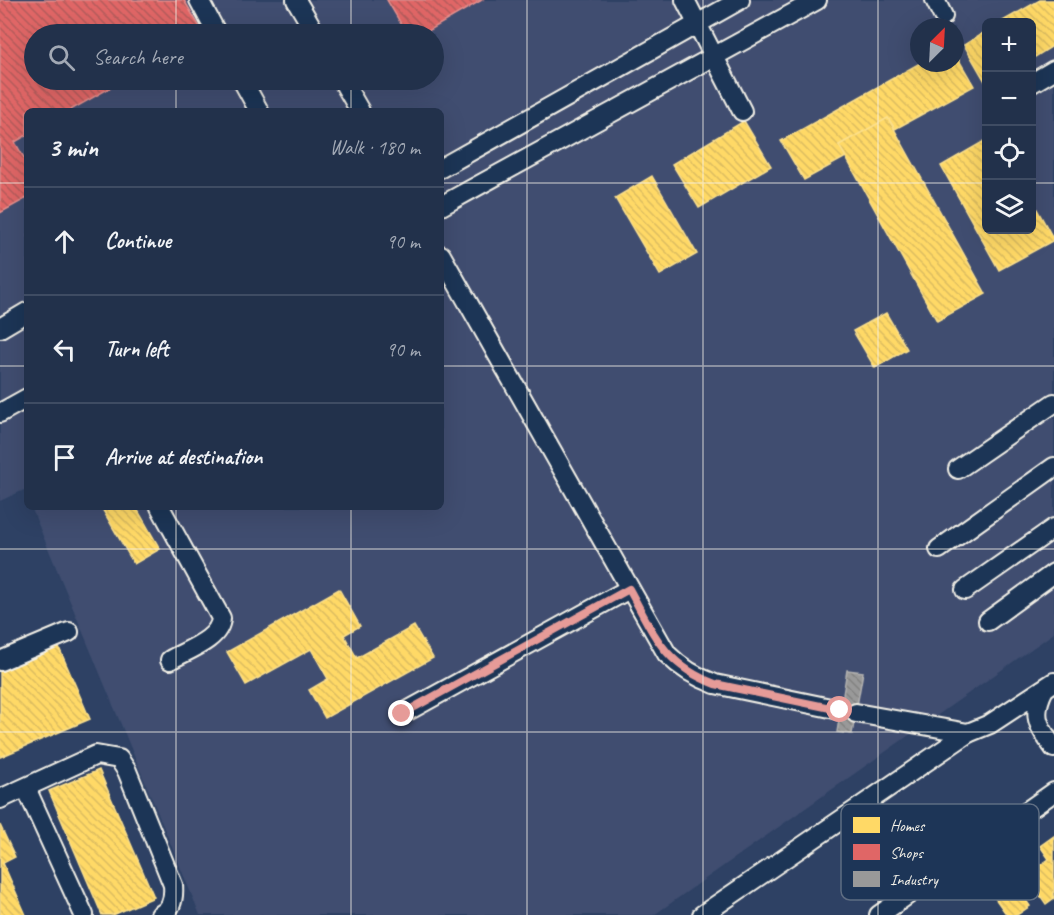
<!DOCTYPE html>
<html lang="en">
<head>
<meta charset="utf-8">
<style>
	:root { --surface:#22314b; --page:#2e3d55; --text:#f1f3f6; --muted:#a2a9b5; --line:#3f4c63 }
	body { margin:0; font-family:Caveat,sans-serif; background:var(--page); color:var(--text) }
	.controls { position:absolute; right:18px; top:18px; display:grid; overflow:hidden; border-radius:9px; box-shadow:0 6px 24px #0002 }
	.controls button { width:54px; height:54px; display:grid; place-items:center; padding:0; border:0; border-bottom:2px solid var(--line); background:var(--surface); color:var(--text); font:30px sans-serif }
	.compass { position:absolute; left:910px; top:18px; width:54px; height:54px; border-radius:50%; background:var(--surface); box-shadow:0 6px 24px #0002; rotate:24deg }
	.stop { position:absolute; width:18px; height:18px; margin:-14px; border:4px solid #e69b98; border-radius:50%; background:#fff }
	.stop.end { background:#e69b98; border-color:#fff; box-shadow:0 2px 6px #0008 }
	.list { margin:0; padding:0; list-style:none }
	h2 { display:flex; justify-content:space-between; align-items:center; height:78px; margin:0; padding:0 24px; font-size:26px }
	h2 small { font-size:20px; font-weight:400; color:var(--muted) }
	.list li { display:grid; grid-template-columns:39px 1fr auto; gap:18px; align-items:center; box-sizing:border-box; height:108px; padding:0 24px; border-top:2px solid var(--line) }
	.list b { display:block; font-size:22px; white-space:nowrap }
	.list em { font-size:20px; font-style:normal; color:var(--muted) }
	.icon { flex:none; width:33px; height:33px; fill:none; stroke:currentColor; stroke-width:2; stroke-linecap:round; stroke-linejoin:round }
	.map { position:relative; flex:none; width:1054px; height:915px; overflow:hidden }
	.search { position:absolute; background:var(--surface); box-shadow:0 6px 24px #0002; left:24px; top:24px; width:420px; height:66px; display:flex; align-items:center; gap:15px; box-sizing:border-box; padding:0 21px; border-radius:33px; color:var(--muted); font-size:22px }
	.panel { position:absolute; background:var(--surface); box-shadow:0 6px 24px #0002; left:24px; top:108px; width:420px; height:402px; border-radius:9px }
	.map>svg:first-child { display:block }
</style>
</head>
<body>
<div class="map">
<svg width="1054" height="915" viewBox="0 0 1054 915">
	<defs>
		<pattern id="homes-back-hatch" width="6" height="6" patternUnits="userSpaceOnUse" patternTransform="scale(1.5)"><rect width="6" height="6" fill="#ffd966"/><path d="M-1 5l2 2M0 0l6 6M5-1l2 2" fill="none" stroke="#dbbc60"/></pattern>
		<pattern id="shops-back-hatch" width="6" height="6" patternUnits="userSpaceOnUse" patternTransform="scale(1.5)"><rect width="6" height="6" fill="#e06666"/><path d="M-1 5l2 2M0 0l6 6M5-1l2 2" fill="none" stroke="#b35d5c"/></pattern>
		<pattern id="industry-back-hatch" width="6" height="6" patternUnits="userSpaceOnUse" patternTransform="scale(1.5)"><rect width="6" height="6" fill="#999"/><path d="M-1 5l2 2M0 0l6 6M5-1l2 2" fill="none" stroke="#818180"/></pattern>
	</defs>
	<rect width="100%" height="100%" fill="#2e4164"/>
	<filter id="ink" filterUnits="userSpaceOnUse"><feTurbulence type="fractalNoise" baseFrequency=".0167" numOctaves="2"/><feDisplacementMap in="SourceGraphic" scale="12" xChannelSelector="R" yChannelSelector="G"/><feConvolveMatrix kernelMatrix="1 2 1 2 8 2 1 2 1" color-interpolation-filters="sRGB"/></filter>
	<g filter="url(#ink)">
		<!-- built -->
		<path fill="#3f4d70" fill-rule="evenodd" d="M0 0H1054V633L654 915H200L31 507H441V111H27V496L24 490 0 501ZM986 22H1032V230H986ZM919 27H955V63H919ZM34 34H434V80H34Z"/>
		<!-- homes -->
		<g fill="url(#homes-back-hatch)" stroke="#fce08d" stroke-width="1.5">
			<polygon points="1040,0 1054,0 1054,45 1032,59 1032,22 1001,22"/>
			<polygon points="986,31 986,83 964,45"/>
			<polygon points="955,53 974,86 895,129 888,118 839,145 846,157 804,180 781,141 920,63 955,63"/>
			<polygon points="888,118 986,294 937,321 839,145"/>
			<polygon points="744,121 771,166 699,208 672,164"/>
			<polygon points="986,140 986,230 1032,230 1032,200 1054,240 999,270 941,166"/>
			<polygon points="652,176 697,254 660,275 615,198"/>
			<polygon points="886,313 907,349 875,368 853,331"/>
			<polygon points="101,507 136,507 160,549 134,564"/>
			<polygon points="339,589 360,626 344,635 357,658 414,626 433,658 325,718 309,690 328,679 311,649 246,685 227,652"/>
			<polygon points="57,643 90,719 0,757 0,667"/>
			<polygon points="99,770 154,897 113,915 102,915 49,791"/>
			<polygon points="0,825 15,857 3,863 26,915 0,915"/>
			<polygon points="1054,836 1054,898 1046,904 1026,875 1049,859 1040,846"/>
			<polygon points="993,852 1030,906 1017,915 1007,915 972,866"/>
		</g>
		<!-- shops -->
		<g fill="url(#shops-back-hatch)" stroke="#e6908d" stroke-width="1.5">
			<polygon points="0,0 184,0 204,34 34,34 34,80 124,80 69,111 27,111 27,135 15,142 27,163 27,198 0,213"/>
			<polygon points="387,0 482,0 423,34 407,34"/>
		</g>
		<!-- industry -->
		<polygon fill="url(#industry-back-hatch)" stroke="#b4b3b1" stroke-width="1.5" points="847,670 863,672 852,734 837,732"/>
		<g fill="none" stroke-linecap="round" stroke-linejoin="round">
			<!-- minor casing -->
			<g stroke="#f4f1e8" stroke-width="22">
				<g id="minor">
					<polyline points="199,0 217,34"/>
					<polyline points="296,0 316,34"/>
					<polyline points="685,0 742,111"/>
					<polyline points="935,0 943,16"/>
					<polyline points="242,80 259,111"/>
					<polyline points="342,80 360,111"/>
					<polyline points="1032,83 1054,70"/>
					<polyline points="441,168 740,0"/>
					<polyline points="441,206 817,0"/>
					<path d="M441 255 667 654C681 668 696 677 715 684L840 710"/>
					<polyline points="0,328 27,312"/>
					<polyline points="0,413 27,398"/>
					<polyline points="958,469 1054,403"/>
					<path d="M160 507 221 618C220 640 187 650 170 660"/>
					<polyline points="939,549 1054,467"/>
					<polyline points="965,590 1054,528"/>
					<polyline points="988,621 1054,573"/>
					<polyline points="0,661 69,632"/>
					<path d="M1044 689C1031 715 1038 726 1054 748"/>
					<polyline points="856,713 968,733 990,724 1054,682"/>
					<polyline points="402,714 629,589"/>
					<polyline points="26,788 84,915"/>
					<path d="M0 799 96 755 119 759 127 771 173 885C174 897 172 910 160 915"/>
					<polyline points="702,915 968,733"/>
					<polyline points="879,915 1054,792"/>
				</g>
			</g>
			<!-- minor -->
			<use href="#minor" stroke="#1d3557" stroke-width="18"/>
		</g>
	</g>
	<g fill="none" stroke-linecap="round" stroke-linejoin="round" filter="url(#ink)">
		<!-- route -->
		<path stroke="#e69b98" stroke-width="8" d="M402 714 629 589C654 634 663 664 715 684L840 710"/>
	</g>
	<!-- grid -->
	<path fill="none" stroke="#f4f1e8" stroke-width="1.5" stroke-opacity="0.55" d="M176 0V34M351 0V34M527 0V915M703 0V915M878 0V915M176 80V111M351 80V111M0 183H27M441 183H986M1032 183H1054M0 366H27M441 366H1054M176 507V915M351 507V915M0 549H1054M0 732H1054"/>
	<!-- legend -->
	<rect x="841" y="804" width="198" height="96" rx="9" fill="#1d3557" stroke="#5e6d82" stroke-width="1.5"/>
	<rect x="853" y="817" width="27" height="16" fill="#ffd966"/>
	<rect x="853" y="844" width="27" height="16" fill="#e06666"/>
	<rect x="853" y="871" width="27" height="16" fill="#999"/>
	<g font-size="16" fill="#f4f1e8">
		<text x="890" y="831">Homes</text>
		<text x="890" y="858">Shops</text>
		<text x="890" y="885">Industry</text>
	</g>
</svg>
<div class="controls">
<button>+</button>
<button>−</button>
<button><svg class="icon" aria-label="locate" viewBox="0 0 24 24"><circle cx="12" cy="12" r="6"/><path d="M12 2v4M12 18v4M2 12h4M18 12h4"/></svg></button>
<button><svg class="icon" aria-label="layers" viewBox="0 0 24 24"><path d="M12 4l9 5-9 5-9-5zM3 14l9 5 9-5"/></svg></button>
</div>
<svg class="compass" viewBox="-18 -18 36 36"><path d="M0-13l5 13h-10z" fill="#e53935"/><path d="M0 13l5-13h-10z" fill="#a2a9b5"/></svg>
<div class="stop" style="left:840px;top:710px"></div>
<div class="stop end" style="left:402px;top:714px"></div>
<div class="search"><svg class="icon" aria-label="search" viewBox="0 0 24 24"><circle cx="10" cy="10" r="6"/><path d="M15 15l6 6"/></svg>Search here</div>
<section class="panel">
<h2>3 min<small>Walk · 180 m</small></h2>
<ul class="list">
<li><svg class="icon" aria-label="ahead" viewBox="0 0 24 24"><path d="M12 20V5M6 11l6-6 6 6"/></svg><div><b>Continue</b></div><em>90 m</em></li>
<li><svg class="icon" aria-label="left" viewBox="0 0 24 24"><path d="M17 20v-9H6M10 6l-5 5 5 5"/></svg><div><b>Turn left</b></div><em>90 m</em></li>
<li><svg class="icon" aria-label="arrive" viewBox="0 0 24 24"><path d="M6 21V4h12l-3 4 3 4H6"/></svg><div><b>Arrive at destination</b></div></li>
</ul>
</section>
</div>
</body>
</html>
